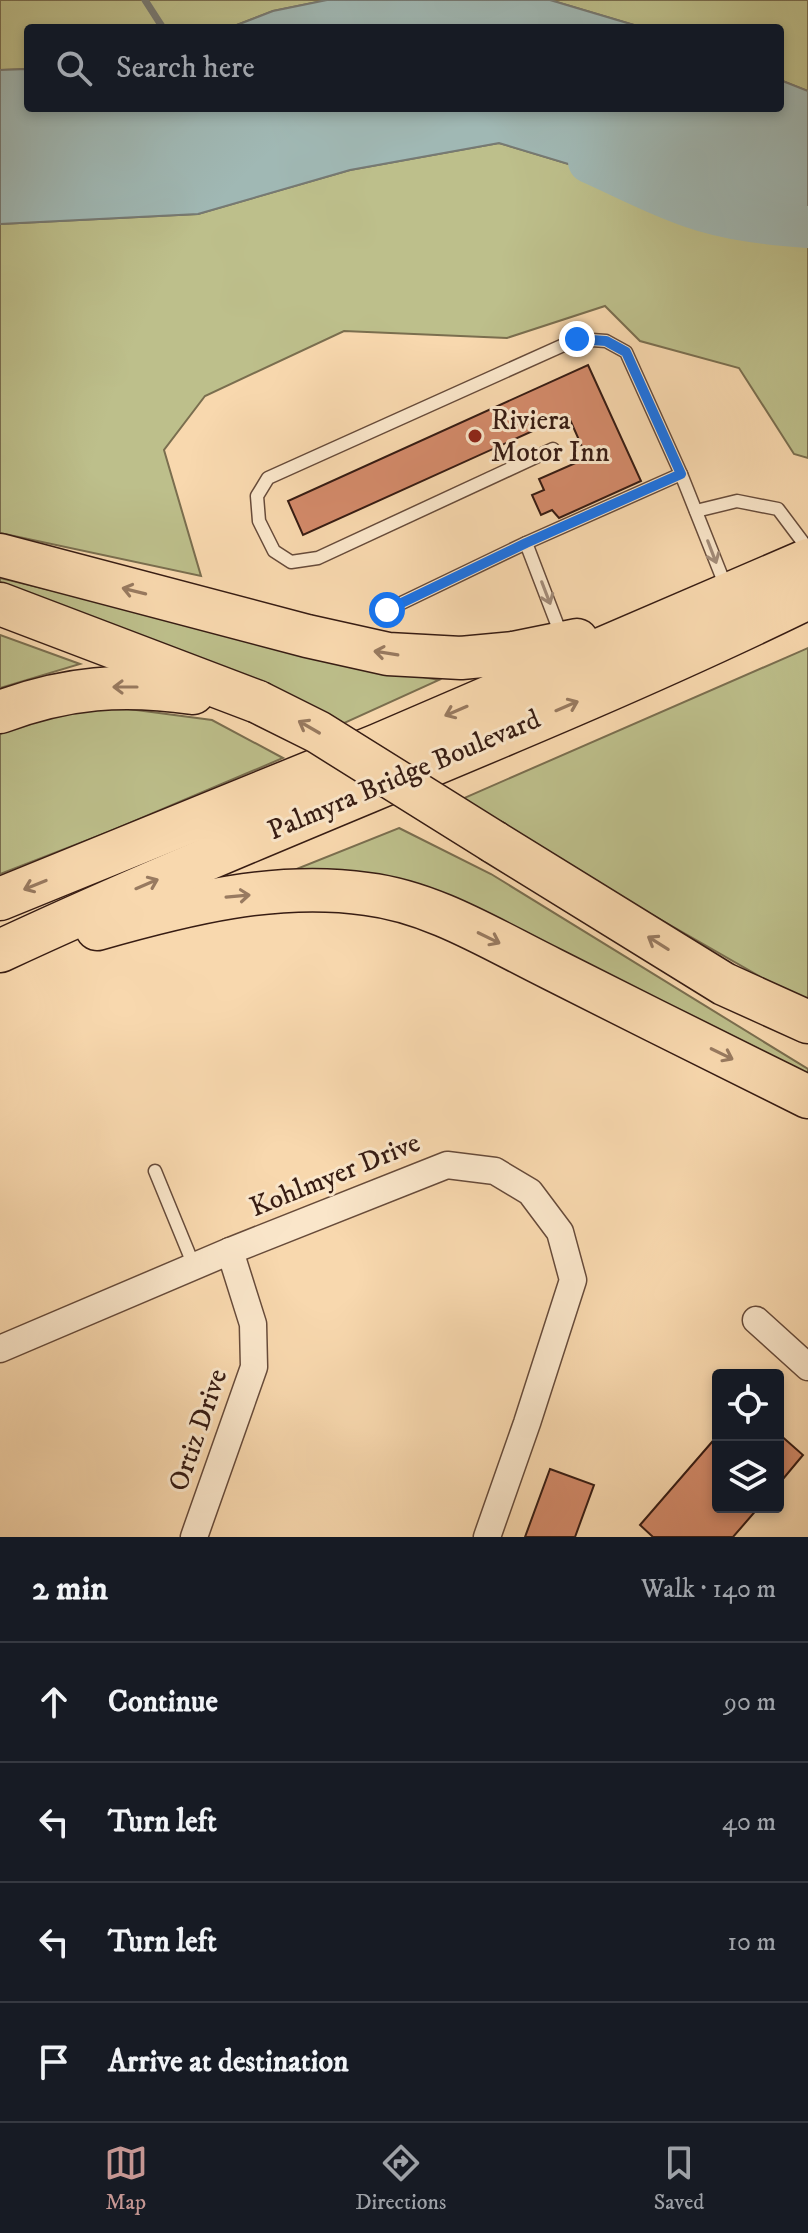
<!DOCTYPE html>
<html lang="en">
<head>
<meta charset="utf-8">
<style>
	:root { --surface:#171b24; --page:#20242c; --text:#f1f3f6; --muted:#9ea1a6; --line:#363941; --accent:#c59692 }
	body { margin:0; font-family:"IM FELL DW Pica",serif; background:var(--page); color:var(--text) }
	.controls { position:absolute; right:24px; bottom:24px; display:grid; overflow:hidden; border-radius:8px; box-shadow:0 4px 12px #0003 }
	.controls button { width:72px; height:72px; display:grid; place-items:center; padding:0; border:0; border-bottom:2px solid var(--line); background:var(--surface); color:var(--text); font:40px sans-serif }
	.stop { position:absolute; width:24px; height:24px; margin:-18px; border:6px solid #1a73e8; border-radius:50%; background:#fff }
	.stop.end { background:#1a73e8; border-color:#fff; box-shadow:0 2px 8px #0008 }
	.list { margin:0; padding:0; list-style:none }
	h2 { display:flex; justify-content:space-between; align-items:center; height:104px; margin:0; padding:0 32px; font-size:34px }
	h2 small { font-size:26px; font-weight:400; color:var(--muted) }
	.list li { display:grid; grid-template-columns:52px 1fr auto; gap:24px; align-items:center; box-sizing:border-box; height:120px; padding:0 32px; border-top:2px solid var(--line) }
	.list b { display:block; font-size:30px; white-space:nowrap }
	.list em { font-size:26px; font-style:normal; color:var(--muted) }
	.icon { flex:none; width:44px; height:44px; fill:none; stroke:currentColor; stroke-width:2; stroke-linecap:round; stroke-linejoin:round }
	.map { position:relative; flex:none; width:808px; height:1537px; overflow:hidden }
	.search { position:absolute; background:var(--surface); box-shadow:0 4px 12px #0003; left:24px; right:24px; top:24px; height:88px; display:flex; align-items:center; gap:20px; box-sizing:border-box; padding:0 28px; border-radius:8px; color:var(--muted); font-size:30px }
	.sheet { height:584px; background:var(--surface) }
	nav { display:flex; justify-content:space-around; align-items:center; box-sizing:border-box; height:112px; border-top:2px solid var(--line); background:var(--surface); font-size:22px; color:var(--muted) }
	nav a { display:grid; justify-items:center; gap:4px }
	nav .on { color:var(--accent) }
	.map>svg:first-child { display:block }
</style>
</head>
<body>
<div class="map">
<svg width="808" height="1537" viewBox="0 0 808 1537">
	<rect width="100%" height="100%" fill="#f8d8ae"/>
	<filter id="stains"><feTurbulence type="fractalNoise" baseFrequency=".0025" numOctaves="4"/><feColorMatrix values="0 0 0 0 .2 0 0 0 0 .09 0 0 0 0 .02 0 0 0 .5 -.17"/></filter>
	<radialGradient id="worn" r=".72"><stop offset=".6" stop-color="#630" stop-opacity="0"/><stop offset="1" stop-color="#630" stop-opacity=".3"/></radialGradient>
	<!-- green -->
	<g fill="#bdbf8b" stroke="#7a6e4f" stroke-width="2">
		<polygon points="0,0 327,0 273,11 229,28 28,28 28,69 0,70"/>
		<polygon points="550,0 808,0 808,91 780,80 780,28 644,28"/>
		<polygon points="499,143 711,207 808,240 808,458 794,454 739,368 640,341 605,306 507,338 344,331 205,396 164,450 201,576 0,533 0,224 198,214 350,170"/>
		<polygon points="0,578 370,667 439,680 340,725 0,582"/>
		<polygon points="0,635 80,664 0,688"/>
		<polygon points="808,648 808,1004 455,802"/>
		<polygon points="106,706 212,720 283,758 111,831 0,874 0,734 33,719"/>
		<polygon points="399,828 491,874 808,1069 808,1080 289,872"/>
	</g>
	<!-- water -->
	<g fill="#a0b8b4" stroke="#767a74" stroke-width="2">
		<polygon points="327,0 550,0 644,28 229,28 273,11"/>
		<polygon points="28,69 28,108 780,108 780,80 808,91 808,240 711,207 499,143 350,170 198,214 0,224 0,70"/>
	</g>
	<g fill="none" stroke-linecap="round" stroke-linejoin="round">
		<!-- stream -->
		<polyline stroke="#767a74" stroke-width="7" points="145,0 163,28"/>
		<!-- river -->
		<path stroke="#a0b8b4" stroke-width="42" d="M589 162C623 177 656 195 692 207 729 220 769 224 808 227"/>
	</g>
	<!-- building -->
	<g fill="#d38a6a" stroke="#371c13" stroke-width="2">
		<polygon points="588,365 641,481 559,518 552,510 541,515 532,495 544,490 539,479 587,458 568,415 303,535 288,501"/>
		<polygon points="778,1433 803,1455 778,1485"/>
		<polygon points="718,1435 718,1507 759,1507 733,1537 653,1537 640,1525"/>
		<polygon points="550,1469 594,1485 575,1537 525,1537"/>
	</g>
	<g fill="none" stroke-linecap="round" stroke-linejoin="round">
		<!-- service casing -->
		<g stroke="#674b3a" stroke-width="15">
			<g id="service">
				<polyline points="553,449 318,558 291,562 274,551 259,521 257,496 268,478 577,339 606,341 626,352 681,474"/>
				<polyline points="696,511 737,501 778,509 808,549"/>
				<polyline points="526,543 562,637"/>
				<polyline points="387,610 526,543 681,474 726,587"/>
				<polyline points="155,1171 194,1266"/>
			</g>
		</g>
		<!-- minor casing -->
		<g stroke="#674b3a" stroke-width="29">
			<g id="minor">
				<polyline points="756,1320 808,1367"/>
				<polyline points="0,1349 230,1251 447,1165 495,1171 530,1192 560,1232 573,1280 527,1423 487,1537"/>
				<polyline points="194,1537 254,1367 253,1324 230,1251"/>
			</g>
		</g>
		<!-- trunk casing -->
		<g stroke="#371c13" stroke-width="45">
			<g id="trunk">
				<polyline points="0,555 307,636 388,654 461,658 513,653 577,640"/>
				<polyline points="0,604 258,702"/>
				<path d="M0 712C67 687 123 683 193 693"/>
				<polyline points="494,842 724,984 808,1022"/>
				<polyline points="0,899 378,745 808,560"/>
				<path d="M97 929C185 904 275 881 367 894 433 902 493 940 552 969 637 1012 723 1055 808 1097"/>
				<path d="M0 951C266 827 544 727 808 598"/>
			</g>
		</g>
		<!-- service -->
		<use href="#service" stroke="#fae6ca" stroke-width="12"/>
		<!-- minor -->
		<use href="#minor" stroke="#fae6ca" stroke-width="26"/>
		<!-- trunk -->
		<use href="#trunk" stroke="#f8d8ae" stroke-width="42"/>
		<!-- trunk-bridge casing -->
		<g stroke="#371c13" stroke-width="45" stroke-linecap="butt">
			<polyline id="trunk-bridge" points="258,702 318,732 494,842"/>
		</g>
		<!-- trunk-bridge -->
		<use href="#trunk-bridge" stroke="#f8d8ae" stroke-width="42"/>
	</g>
	<!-- one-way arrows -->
	<defs><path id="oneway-shaft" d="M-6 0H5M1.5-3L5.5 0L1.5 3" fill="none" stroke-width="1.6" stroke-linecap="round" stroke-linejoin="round" transform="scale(2)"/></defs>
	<g stroke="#a28b78">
		<use href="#oneway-shaft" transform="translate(712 552) rotate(69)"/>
		<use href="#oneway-shaft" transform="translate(546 593) rotate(69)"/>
	</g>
	<g stroke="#987a60">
		<use href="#oneway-shaft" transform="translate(134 591) rotate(-166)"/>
		<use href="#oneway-shaft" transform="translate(386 653) rotate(-171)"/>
		<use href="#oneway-shaft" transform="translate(125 687) rotate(180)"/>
		<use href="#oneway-shaft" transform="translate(567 706) rotate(-23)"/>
		<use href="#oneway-shaft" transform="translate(456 711) rotate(157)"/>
		<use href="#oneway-shaft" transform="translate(309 727) rotate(-150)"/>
		<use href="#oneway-shaft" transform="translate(147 884) rotate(-23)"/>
		<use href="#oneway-shaft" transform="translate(35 885) rotate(158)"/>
		<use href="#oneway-shaft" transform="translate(238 896) rotate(-5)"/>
		<use href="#oneway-shaft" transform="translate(489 938) rotate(26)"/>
		<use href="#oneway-shaft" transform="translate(658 943) rotate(-148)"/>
		<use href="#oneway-shaft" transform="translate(722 1054) rotate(26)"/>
	</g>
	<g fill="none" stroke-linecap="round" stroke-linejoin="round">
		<!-- route -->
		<polyline stroke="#1a73e8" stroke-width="10" points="387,610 526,543 681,474 626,352 606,341 577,339"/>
	</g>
	<!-- markers -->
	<circle fill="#8f2418" stroke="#fae6ca" stroke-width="3" cx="475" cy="436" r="8"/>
	<g text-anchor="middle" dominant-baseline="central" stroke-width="6" stroke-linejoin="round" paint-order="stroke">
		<!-- poi labels -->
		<g font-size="28" fill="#371c13" stroke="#fae6ca" text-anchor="start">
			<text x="491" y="420">Riviera<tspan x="491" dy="32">Motor Inn</tspan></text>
		</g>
		<!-- street labels -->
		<g font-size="28" fill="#371c13" stroke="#fae6ca">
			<text transform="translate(404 775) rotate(-23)">Palmyra Bridge Boulevard</text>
			<text transform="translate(335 1175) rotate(-22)">Kohlmyer Drive</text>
			<text transform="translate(198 1430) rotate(-71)">Ortiz Drive</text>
		</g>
	</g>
	<rect width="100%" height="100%" filter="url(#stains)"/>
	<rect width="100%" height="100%" fill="url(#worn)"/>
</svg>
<div class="controls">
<button><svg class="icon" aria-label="locate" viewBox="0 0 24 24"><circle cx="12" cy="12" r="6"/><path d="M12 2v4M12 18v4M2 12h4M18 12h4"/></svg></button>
<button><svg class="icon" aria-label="layers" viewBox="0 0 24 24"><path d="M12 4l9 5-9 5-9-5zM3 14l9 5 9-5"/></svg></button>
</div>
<div class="stop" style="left:387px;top:610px"></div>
<div class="stop end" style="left:577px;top:339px"></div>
<div class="search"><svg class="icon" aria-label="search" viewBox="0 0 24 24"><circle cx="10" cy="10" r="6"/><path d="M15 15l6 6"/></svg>Search here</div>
</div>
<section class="sheet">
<h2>2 min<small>Walk · 140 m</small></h2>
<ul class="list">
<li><svg class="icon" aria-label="ahead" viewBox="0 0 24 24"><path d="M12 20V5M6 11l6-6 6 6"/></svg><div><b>Continue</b></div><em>90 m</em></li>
<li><svg class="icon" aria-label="left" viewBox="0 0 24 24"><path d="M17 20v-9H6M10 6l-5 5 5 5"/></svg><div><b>Turn left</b></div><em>40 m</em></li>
<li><svg class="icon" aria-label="left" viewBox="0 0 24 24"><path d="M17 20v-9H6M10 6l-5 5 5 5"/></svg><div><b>Turn left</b></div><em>10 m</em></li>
<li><svg class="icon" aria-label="arrive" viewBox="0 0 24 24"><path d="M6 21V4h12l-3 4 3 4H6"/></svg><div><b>Arrive at destination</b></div></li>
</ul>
</section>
<nav>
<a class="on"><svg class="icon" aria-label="map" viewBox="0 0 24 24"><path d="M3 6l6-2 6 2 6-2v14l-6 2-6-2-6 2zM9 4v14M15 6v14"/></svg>Map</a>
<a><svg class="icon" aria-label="directions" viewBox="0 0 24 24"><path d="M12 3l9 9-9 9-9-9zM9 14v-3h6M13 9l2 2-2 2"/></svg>Directions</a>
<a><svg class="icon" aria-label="saved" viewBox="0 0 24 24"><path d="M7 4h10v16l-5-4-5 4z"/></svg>Saved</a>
</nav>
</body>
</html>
